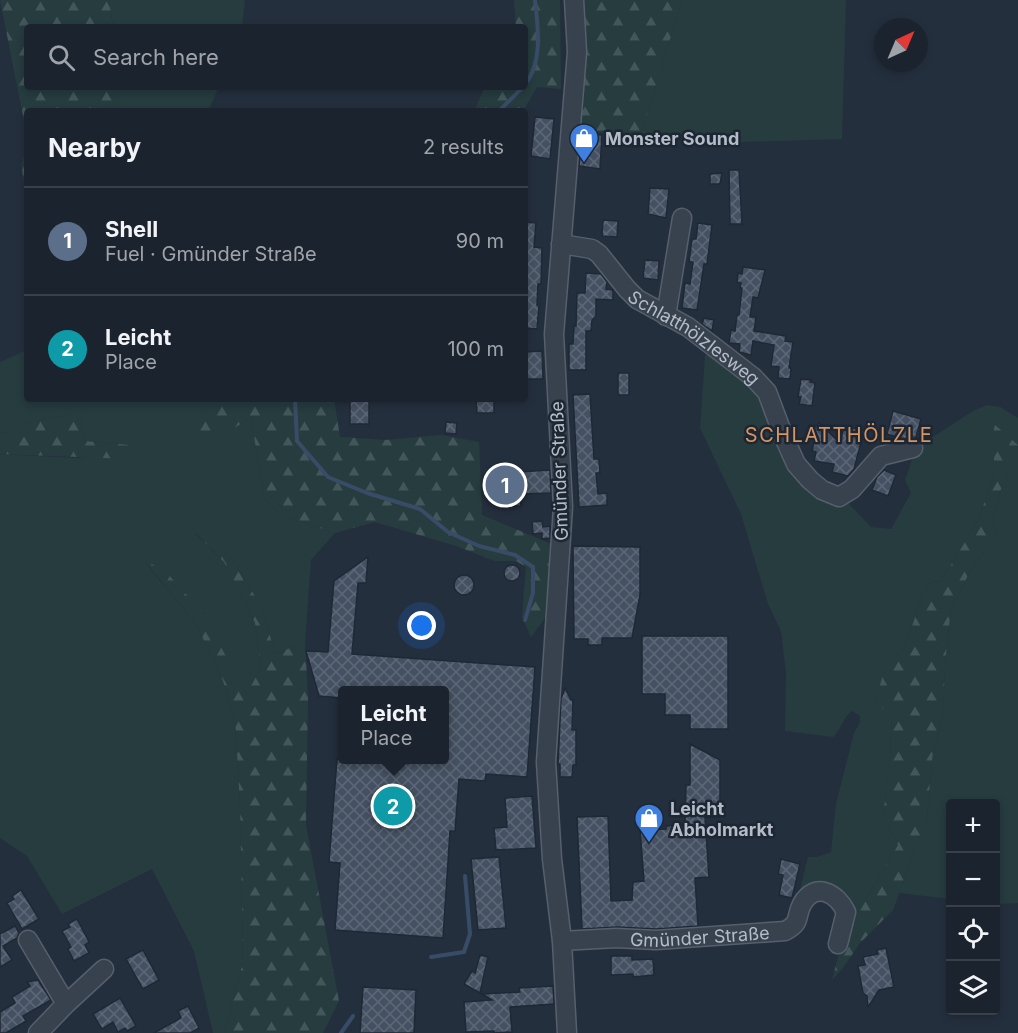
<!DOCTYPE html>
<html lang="en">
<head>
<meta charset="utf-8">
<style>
	:root { --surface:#1b232e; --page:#282f3a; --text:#f1f3f6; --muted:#a0a4aa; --line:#39404a; --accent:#ea580c }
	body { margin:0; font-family:Inter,sans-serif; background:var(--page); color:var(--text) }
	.controls { position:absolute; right:18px; bottom:18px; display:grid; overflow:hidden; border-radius:6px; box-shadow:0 3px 9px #0003 }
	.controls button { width:54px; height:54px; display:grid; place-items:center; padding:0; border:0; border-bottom:2px solid var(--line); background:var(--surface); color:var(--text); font:30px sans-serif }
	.compass { position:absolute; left:874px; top:18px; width:54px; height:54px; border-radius:50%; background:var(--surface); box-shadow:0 3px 9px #0003; rotate:44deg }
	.you { position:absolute; left:422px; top:626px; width:21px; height:21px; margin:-15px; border:4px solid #fff; border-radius:50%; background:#1a73e8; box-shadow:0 0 0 9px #1a73e833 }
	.badge { display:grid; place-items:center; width:39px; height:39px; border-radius:50%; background:var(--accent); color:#fff; font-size:20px; font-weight:700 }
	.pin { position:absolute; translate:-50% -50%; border:3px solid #fff; box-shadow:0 2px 6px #0006 }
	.popup { position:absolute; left:338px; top:686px; width:111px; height:78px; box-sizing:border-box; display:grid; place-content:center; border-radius:6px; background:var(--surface); filter:drop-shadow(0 2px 4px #0005); font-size:20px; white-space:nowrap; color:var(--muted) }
	.popup b { font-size:22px; color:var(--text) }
	.popup::after { content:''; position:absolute; left:50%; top:100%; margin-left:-12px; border:12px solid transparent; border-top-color:var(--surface) }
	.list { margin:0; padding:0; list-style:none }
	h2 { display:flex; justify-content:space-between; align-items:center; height:78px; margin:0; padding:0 24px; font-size:26px }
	h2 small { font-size:20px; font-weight:400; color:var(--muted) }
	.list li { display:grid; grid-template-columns:39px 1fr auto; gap:18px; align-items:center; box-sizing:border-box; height:108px; padding:0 24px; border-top:2px solid var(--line) }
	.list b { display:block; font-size:22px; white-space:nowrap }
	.list p { margin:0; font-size:20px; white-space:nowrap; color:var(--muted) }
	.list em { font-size:20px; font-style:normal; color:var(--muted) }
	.icon { flex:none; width:33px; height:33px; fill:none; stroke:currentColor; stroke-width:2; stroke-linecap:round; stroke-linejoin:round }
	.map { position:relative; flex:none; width:1018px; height:1033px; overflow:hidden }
	.search { position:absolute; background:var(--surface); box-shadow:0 3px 9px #0003; left:24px; top:24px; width:504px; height:66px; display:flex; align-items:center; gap:15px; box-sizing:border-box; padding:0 21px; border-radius:6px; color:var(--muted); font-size:22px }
	.panel { position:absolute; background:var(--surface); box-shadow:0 3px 9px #0003; left:24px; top:108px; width:504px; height:294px; border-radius:6px }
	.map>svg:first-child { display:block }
</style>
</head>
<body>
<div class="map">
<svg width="1018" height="1033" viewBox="0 0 1018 1033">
	<defs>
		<pattern id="forest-firs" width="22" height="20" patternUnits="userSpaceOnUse" patternTransform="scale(1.5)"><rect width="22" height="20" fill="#263c3f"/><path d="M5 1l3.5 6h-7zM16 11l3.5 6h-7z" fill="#435659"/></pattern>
		<pattern id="building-cross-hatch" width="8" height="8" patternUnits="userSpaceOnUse" patternTransform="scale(1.5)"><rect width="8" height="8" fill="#455162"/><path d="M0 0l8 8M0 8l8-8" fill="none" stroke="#5d6877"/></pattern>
	</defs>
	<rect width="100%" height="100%" fill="#242f3e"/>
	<!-- grass -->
	<g fill="#263c3f">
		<polygon points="109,0 245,0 242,27 113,27"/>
		<polygon points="682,0 846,0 842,139 741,142 641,134"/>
		<polygon points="121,87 219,87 208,111 109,111"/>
		<polygon points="27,350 27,399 72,399 68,415 32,421 10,432 0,434 0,362"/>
		<path d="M710 351 762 389 779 435 836 499 849 504 871 527 891 529 911 493 905 480 916 448 973 411 987 405 1000 407 1018 418V903L996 904V804H950V899L899 893 927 816 933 751 943 716 945 664 951 608 972 568 997 534 991 520 1011 459 1018 445 994 425V472L979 519 941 581 927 584 903 651 887 664 875 700 892 719 890 756 883 816 898 845 868 896 855 914 841 890 818 886 799 894 808 857H817L831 852 836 804 854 733 860 722V716L852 711C844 716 841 730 833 737L785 731 786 673 781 631 768 604 741 514 700 428 705 356Z"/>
		<polygon points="90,399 219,399 195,423 203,446 251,418 264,498 281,515 335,533 311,560 305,642 275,654 263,609 230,556 195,533 224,562 255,623 261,668 246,696 204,614 144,561 196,624 222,678 235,718 240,807 243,962 224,1033 213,1033 194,951 152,869 62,914 27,856 0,838 0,454 79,458 129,445 85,441 81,424"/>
	</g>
	<!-- forest -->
	<g fill="url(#forest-firs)">
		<polygon points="0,0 109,0 113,27 27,27 27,87 121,87 109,111 27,111 27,136"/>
		<polygon points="514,0 560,0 561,89 537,87 523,111 474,111 485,87 525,87 525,27 516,27"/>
		<polygon points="580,0 682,0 641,134 577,131"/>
		<polygon points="27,148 27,199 21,165"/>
		<polygon points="72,399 90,399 81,424 85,441 130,445 129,459 0,454 0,434 10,432 32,421 68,415"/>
		<polygon points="219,399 334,399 340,437 385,440 441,435 479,442 482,515 561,548 551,610 531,637 522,617 526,567 516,561 495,561 456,546 375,522 335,533 281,515 264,498 251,418 202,447 195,423"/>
		<polygon points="994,424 1018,445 1011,459 991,520 997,534 972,568 951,608 945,664 943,716 933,751 927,816 893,910 860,943 843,968 832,980 846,926 868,896 898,845 883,816 890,756 892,719 875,700 887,663 903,651 927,584 941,581 979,519 994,472"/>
		<polygon points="192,529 230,556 263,609 275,654 305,642 308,696 306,825 339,1001 323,1033 224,1033 243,962 240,807 235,718 222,678 196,624 143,559 166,572 204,614 246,695 261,668 255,623 224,562"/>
	</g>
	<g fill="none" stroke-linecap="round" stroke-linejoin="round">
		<!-- stream -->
		<g stroke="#394c67" stroke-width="4">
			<path d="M525 84C543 63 538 26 535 0"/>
			<polyline points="499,111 523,87"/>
			<polyline points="295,399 297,441 328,477 367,493 420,509 448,532 479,546 515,555 533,567 533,593 525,620"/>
			<polyline points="431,957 464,952 470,934 465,876"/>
			<polyline points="341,1033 353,1016"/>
		</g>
	</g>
	<!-- building -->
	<g fill="url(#building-cross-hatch)" stroke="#1f2835" stroke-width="1.5">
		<polygon points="535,117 554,119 550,159 531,156"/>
		<polygon points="589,134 602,135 600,169 579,166 581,145 588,145"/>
		<polygon points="729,170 739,170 742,224 730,224"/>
		<polygon points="722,173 720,184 710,184 710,174"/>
		<polygon points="650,188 669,189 666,218 648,214"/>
		<polygon points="603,220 618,221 617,237 602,236"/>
		<polygon points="525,222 536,223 534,247 542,248 541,284 538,284 537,305 539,305 537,329 525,328 527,283 525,283"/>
		<polygon points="698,223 712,225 707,264 704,264 697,310 682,308 685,283 690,284 693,262 689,262 692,239 696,239"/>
		<polygon points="645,260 659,261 658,280 643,278"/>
		<polygon points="743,267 765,270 758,298 753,297 750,317 756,317 754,331 786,336 785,341 793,342 789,368 791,368 790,379 778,378 779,367 771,366 774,345 753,341 751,355 739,352 740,344 729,343 731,330 735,331 737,315 739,315 742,288 740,288 741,283 737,282 738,273 742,274"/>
		<polygon points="586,273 601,274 607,282 606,289 613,290 613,300 596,299 596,316 592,320 591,331 586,331 586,370 569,370 569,344 573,344 574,326 576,326 577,293 585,293"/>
		<polygon points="704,318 714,320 712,331 702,324"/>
		<polygon points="542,351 543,379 525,379 525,352"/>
		<rect x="618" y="373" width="11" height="22"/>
		<polygon points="801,379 811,380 810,382 815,383 812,406 799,404 801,397 798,397"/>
		<polygon points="590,394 594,459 599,459 600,473 596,473 598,494 607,493 607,505 579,507 573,395"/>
		<rect x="350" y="399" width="19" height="25"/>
		<polygon points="476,399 491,399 491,401 494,401 494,413 477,413"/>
		<polygon points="893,411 921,419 916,437 903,439 887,434"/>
		<polygon points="446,422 457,423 456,434 445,433"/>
		<polygon points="819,423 840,443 844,426 864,431 854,469 848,476 832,472 834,464 814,461 816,452 812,451 815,439 809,433"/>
		<polygon points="518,468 519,472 550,470 551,493 520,494 521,506 500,506 500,498 491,499 490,475 504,474 504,469"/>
		<polygon points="884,470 896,475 888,496 872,490 877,477"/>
		<polygon points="542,521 543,527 550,526 550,538 542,539 542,533 533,534 532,522"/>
		<polygon points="573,546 640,547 640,595 632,638 602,638 602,645 588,645 588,639 574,639"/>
		<polygon points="368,557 366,583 358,583 352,654 535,667 527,777 486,774 485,781 459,779 455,831 450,831 443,938 335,930 340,863 329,862 337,759 444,759 444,690 342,690 342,698 319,696 306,651 328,652 334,581"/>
		<circle cx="512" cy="573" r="8"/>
		<circle cx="464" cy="585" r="10"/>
		<polygon points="642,636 728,636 728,729 690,729 690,715 665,715 665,694 642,694"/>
		<polygon points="565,688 571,700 573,700 572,730 576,730 576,765 573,765 572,777 560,777 560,764 558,764 561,699"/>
		<polygon points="690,744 720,760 720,817 705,817 709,877 695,878 698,926 656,929 617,927 582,929 577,817 608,816 611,901 632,900 633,882 644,881 640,830 666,829 666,826 685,825 686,785 690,785"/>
		<polygon points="532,796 536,848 496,850 494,828 507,827 505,798"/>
		<polygon points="499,857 506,928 478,930 471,859"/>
		<polygon points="781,859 800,864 792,898 779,895 783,875 778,874"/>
		<polygon points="21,890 39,919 22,929 7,903 14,899 12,896"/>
		<polygon points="77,919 89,942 85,945 89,953 74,961 68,949 71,947 62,931 70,927 68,924"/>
		<polygon points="15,926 19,933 17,938 3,946 12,960 0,967 0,934"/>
		<polygon points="886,948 894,987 879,990 868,1007 867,996 863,993 858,966 865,965 863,957 878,954 877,950"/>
		<polygon points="143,950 159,980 143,989 126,959"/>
		<polygon points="480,955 488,957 480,993 464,984 472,971 475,973"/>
		<polygon points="611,956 632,956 632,960 653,959 654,975 633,977 633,974 611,975"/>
		<polygon points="38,980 51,1000 23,1016 26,1021 6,1033 0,1033 0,1012 15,1003 12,997 30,986 27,982"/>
		<polygon points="553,986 554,1004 510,1007 512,1032 494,1033 494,1031 466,1032 464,1002 492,1000 482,994 520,992 519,988"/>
		<polygon points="363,987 416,990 414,1033 360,1033"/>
		<polygon points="120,998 136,1026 127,1031 125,1028 118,1032 113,1022 102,1029 93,1014"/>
		<polygon points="188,1006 199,1028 190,1033 154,1033 181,1018 178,1011"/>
	</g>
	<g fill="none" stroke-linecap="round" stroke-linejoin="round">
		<!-- minor casing -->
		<g stroke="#565f6c" stroke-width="21">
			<g id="minor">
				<path id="s1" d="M561 244 592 249 599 254 627 289 637 299 688 327 753 377 767 392 783 435 796 464 810 480 822 490 839 497 852 489 881 456 913 448"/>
				<polyline points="666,316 682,218"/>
				<polyline points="28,940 66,1004"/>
				<path id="s2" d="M562 941 616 938 656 940 785 931C802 922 795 917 802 904 815 881 837 893 846 912L838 944"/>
				<polyline points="38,1033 66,1004 104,969"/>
				<polyline points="567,1033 562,941 552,859 546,762 563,507 554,334 577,52 574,0"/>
			</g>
		</g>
		<!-- minor -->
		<use href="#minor" stroke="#38414e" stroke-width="18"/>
	</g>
	<!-- icons -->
	<defs>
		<g id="shop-pin" transform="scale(1.5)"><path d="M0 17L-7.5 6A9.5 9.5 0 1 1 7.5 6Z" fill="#3f7fe0" stroke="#1d2633"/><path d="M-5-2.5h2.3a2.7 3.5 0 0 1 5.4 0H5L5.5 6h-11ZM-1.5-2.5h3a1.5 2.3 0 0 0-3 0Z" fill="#fff"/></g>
	</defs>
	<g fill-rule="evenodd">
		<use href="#shop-pin" x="584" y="138"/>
		<use href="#shop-pin" x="649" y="818"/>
	</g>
	<g text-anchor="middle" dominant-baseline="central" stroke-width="5" stroke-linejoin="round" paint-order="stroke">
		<!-- poi labels -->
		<g font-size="18" font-weight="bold" fill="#b4bcc9" stroke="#1d2633" text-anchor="start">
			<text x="605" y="138">Monster Sound</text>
			<text x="670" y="808">Leicht<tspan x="670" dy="21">Abholmarkt</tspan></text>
		</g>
		<!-- street labels -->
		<g font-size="18" fill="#b4bcc9" stroke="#1d2633">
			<text stroke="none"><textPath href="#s1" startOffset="168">Schlatthölzlesweg</textPath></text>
			<text transform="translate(559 471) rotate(-92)">Gmünder Straße</text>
			<text stroke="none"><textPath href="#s2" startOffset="138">Gmünder Straße</textPath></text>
		</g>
		<!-- neighbourhood labels -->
		<g font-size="20" letter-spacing="1.5" fill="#d59563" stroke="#1d2633">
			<text x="839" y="435">SCHLATTHÖLZLE</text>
		</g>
	</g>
</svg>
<div class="controls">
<button>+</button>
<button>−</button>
<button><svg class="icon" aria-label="locate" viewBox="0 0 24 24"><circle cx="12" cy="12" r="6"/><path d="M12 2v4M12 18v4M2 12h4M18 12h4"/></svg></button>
<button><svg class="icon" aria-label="layers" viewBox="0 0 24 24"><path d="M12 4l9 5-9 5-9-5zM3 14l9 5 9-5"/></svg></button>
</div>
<svg class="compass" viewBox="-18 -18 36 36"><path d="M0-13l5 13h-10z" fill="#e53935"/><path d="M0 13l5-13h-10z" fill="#a0a4aa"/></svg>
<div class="you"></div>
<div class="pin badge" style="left:505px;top:485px;background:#5c6f8a">1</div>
<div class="pin badge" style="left:393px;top:806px;background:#0f9aa8">2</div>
<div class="popup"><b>Leicht</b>Place</div>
<div class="search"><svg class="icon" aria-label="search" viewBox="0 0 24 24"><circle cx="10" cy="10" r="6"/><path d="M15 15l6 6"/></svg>Search here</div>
<section class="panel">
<h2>Nearby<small>2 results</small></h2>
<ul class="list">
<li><span class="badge" style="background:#5c6f8a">1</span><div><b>Shell</b><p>Fuel · Gmünder Straße</p></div><em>90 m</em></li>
<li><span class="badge" style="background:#0f9aa8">2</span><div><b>Leicht</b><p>Place</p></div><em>100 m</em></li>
</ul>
</section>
</div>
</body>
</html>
